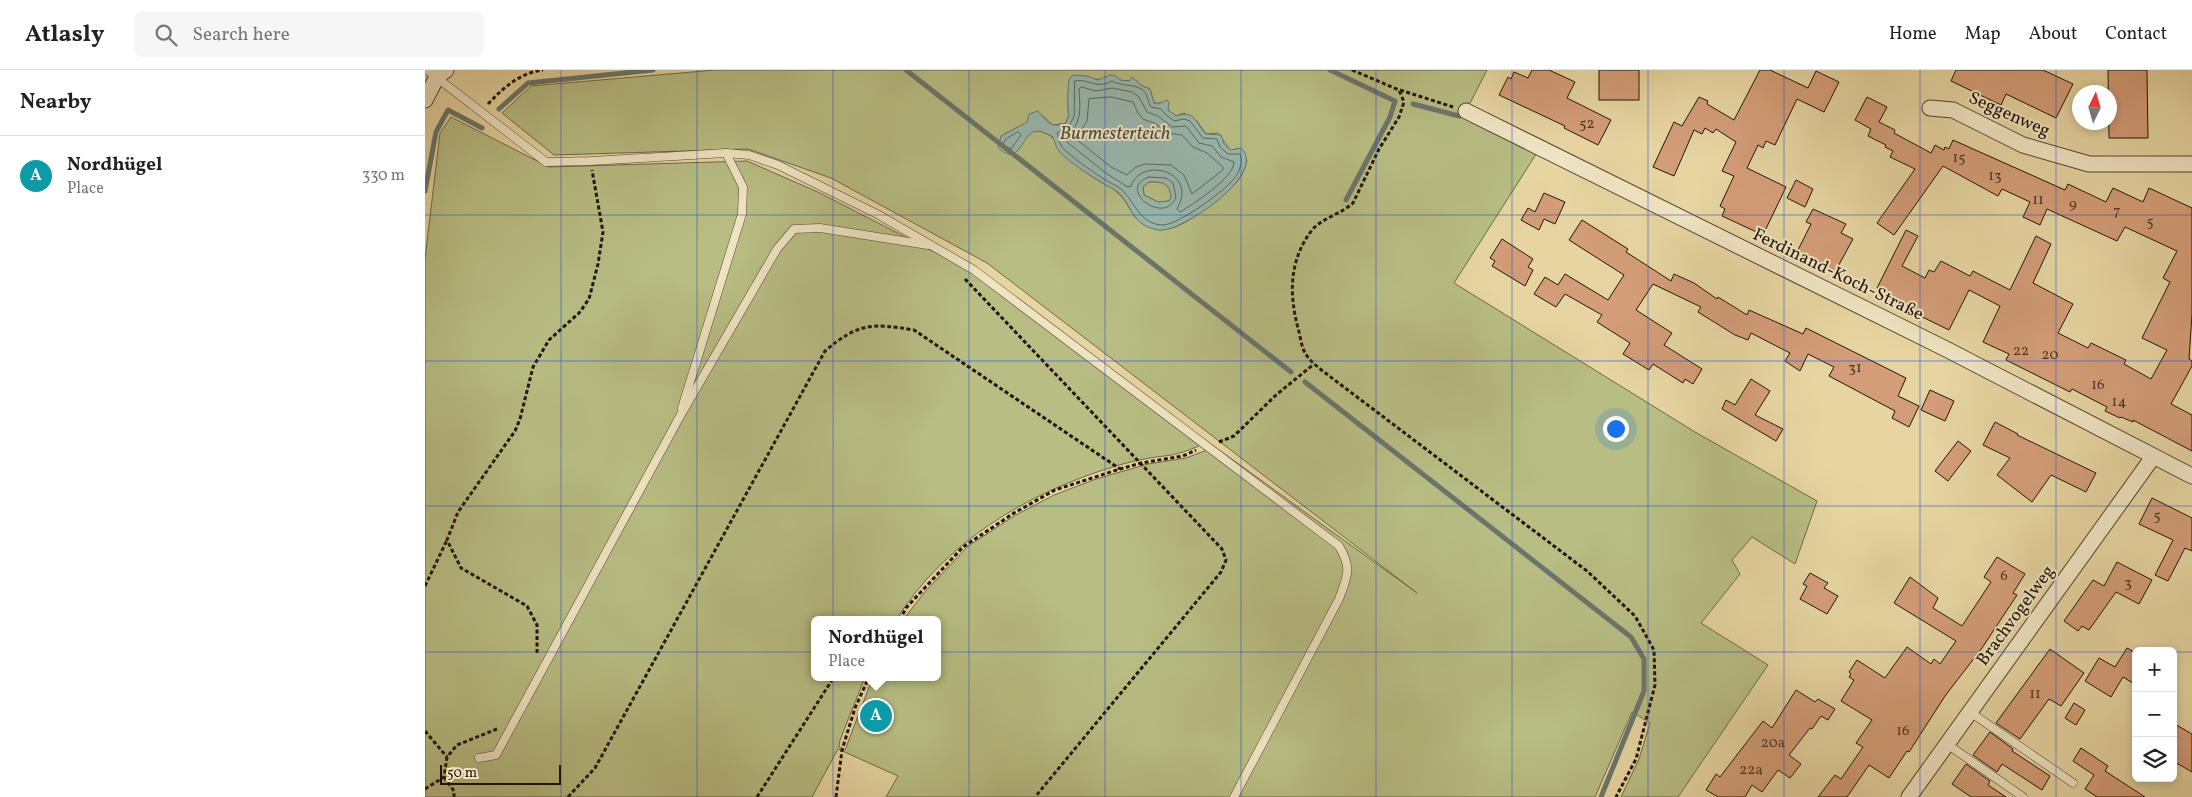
<!DOCTYPE html>
<html lang="en">
<head>
<meta charset="utf-8">
<style>
	:root { --surface:#fff; --page:#f6f6f6; --text:#222; --muted:#767676; --line:#e0e0e0; --accent:#8f2418 }
	body { margin:0; font-family:Vollkorn,serif; background:var(--page); color:var(--text) }
	.controls { position:absolute; right:15px; bottom:15px; display:grid; overflow:hidden; border-radius:8px; box-shadow:0 2px 8px #0003 }
	.controls button { width:45px; height:45px; display:grid; place-items:center; padding:0; border:0; border-bottom:1px solid var(--line); background:var(--surface); color:var(--text); font:25px sans-serif }
	.compass { position:absolute; left:1647px; top:15px; width:45px; height:45px; border-radius:50%; background:var(--surface); box-shadow:0 2px 8px #0003; rotate:5deg }
	.scale { position:absolute; left:15px; bottom:12px; width:121px; box-sizing:border-box; padding-left:5px; border:2px solid #241408; border-top:0; font-size:14px; line-height:18px; white-space:nowrap; color:#241408; -webkit-text-stroke:4px #efe4c2; paint-order:stroke }
	.you { position:absolute; left:1190px; top:358px; width:18px; height:18px; margin:-12px; border:4px solid #fff; border-radius:50%; background:#1a73e8; box-shadow:0 0 0 8px #1a73e833 }
	.badge { display:grid; place-items:center; width:32px; height:32px; border-radius:50%; background:var(--accent); color:#fff; font-size:16px; font-weight:700 }
	.pin { position:absolute; translate:-50% -50%; border:2px solid #fff; box-shadow:0 1px 5px #0006 }
	.popup { position:absolute; left:386px; top:546px; width:130px; height:65px; box-sizing:border-box; display:grid; place-content:center; border-radius:8px; background:var(--surface); filter:drop-shadow(0 1px 4px #0005); font-size:16px; white-space:nowrap; color:var(--muted) }
	.popup b { font-size:19px; color:var(--text) }
	.popup::after { content:''; position:absolute; left:50%; top:100%; margin-left:-10px; border:10px solid transparent; border-top-color:var(--surface) }
	.list { margin:0; padding:0; list-style:none }
	h2 { display:flex; justify-content:space-between; align-items:center; height:65px; margin:0; padding:0 20px; font-size:21px }
	h2 small { font-size:16px; font-weight:400; color:var(--muted) }
	.list li { display:grid; grid-template-columns:32px 1fr auto; gap:15px; align-items:center; box-sizing:border-box; height:80px; padding:0 20px; border-top:1px solid var(--line) }
	.list b { display:block; font-size:19px; white-space:nowrap }
	.list p { margin:0; font-size:16px; white-space:nowrap; color:var(--muted) }
	.list em { font-size:16px; font-style:normal; color:var(--muted) }
	.icon { flex:none; width:28px; height:28px; fill:none; stroke:currentColor; stroke-width:2; stroke-linecap:round; stroke-linejoin:round }
	.map { position:relative; flex:none; width:1767px; height:727px; overflow:hidden }
	header { display:flex; align-items:center; gap:30px; box-sizing:border-box; height:70px; padding:0 25px; background:var(--surface); border-bottom:1px solid var(--line) }
	header strong { font-size:24px }
	nav { display:flex; gap:28px; margin-inline-start:auto; font-size:18px }
	.search { width:350px; height:45px; background:var(--page); display:flex; align-items:center; gap:12px; box-sizing:border-box; padding:0 18px; border-radius:8px; color:var(--muted); font-size:19px }
	main { display:flex }
	aside { flex:1; background:var(--surface) }
	.map>svg:first-child { display:block }
</style>
</head>
<body>
<header>
<strong>Atlasly</strong>
<div class="search"><svg class="icon" aria-label="search" viewBox="0 0 24 24"><circle cx="10" cy="10" r="6"/><path d="M15 15l6 6"/></svg>Search here</div>
<nav><a>Home</a><a>Map</a><a>About</a><a>Contact</a></nav>
</header>
<main>
<aside>
<h2>Nearby<small></small></h2>
<ul class="list">
<li><span class="badge" style="background:#0f9aa8">A</span><div><b>Nordhügel</b><p>Place</p></div><em>330 m</em></li>
</ul>
</aside>
<div class="map">
<svg width="1767" height="727" viewBox="0 0 1767 727">
	<rect width="100%" height="100%" fill="#e6d5a1"/>
	<filter id="stains"><feTurbulence type="fractalNoise" baseFrequency=".004" numOctaves="4"/><feColorMatrix values="0 0 0 0 .2 0 0 0 0 .09 0 0 0 0 .02 0 0 0 .5 -.17"/></filter>
	<radialGradient id="worn" r=".72"><stop offset=".6" stop-color="#630" stop-opacity="0"/><stop offset="1" stop-color="#630" stop-opacity=".3"/></radialGradient>
	<!-- green -->
	<g fill="#b7bd83" stroke="#6e6846" fill-rule="evenodd">
		<path d="M290 0H1062L1041 41 1115 78 1029 213 1270 362 1392 431 1370 494 1327 467 1307 490 1315 504 1276 553 1343 595 1253 727H1196L1214 689 1225 653 1207 642 1170 727H461L473 706 413 679 387 727H0V189L15 63 26 47 124 97 322 91 395 123 548 202 992 523 562 193 406 108 323 79 129 85 77 43 106 16ZM666 9 712 11 716 15 725 19 729 33H736L742 37 743 40 751 46 759 43 772 51 781 64 793 63 806 81 813 78 822 90C818 112 801 123 784 135 765 151 737 172 713 150 705 142 702 131 693 123 684 115 671 111 661 102 650 92 620 47 602 65 598 69 595 76 592 81L576 66 617 45 628 55 641 53 644 45C642 39 643 21 644 13ZM776 375 782 380 761 388 723 394 671 409 629 425 589 446 542 477 499 523 478 550H512V607H448L420 680 414 677 415 670 440 607H390V550H471C520 472 602 423 688 397 700 393 713 390 725 388 735 386 746 386 755 383 762 381 769 378 776 375Z"/>
		<path d="M724 112C736 111 745 113 746 127L744 131 733 132 719 125 718 117Z"/>
	</g>
	<!-- water -->
	<path fill="#98b7ad" stroke="#6a766b" fill-rule="evenodd" d="M648 5 662 6 673 10 685 5 691 6 695 10 704 11 707 7 716 15 725 19 729 33 733 34 742 30 744 33 743 40 751 46C771 40 769 52 781 64L796 65 799 74 806 80 816 78C844 103 755 164 733 160 703 154 708 132 690 120 677 113 638 90 632 78 630 74 629 70 628 67 601 51 604 72 588 85 581 84 577 82 573 77L576 66 602 52 604 44 613 41C623 51 624 59 641 53L644 45C642 39 643 16 644 9ZM724 112C736 111 745 113 746 127L744 131 733 132 719 125 718 117Z"/>
	<g fill="none" stroke-linecap="round" stroke-linejoin="round">
		<!-- shore -->
		<g stroke="#5e665a" stroke-width="1">
			<path d="M650 11C665 8 670 20 687 11 697 17 712 13 720 22 723 26 723 33 726 37L736 39 740 44 749 51 759 49 765 51 778 68 792 69 795 77 803 84H815C818 91 815 100 811 106 803 119 752 156 737 155 714 154 710 131 696 119 691 115 685 113 679 109 668 102 646 87 637 77 634 73 633 67 632 63L644 56 649 47Z"/>
			<path d="M657 17 671 21 687 18 707 22 714 27 722 42 733 46 747 57 761 56 774 73 787 76 796 87 809 92C810 107 767 135 755 142L752 139C774 101 716 86 706 116L703 117 682 104 642 72 640 66C658 55 655 37 654 19Z"/>
			<polygon points="686,27 708,32 713,43 718,49 729,53 743,63 757,65 768,77 782,83 798,97 798,100 767,124 759,105 746,95 720,94 711,97 702,105 686,97 651,69 662,51 664,29"/>
			<polygon points="593,62 596,65 586,79 578,75 580,70"/>
			<path d="M724 107 741 108 748 113 751 127C739 157 690 118 724 107Z"/>
		</g>
		<!-- stream -->
		<g stroke="#6a766b" stroke-width="5">
			<polyline points="481,0 866,302"/>
			<polyline points="905,0 970,31 965,47 921,130"/>
			<polyline points="988,34 1034,46"/>
			<polyline points="74,39 103,13 228,0"/>
			<polyline points="0,121 11,62 23,40 57,58"/>
			<polyline points="880,312 1206,567 1219,589 1219,621 1176,727"/>
		</g>
	</g>
	<!-- building -->
	<g fill="#d39d77" stroke="#241408">
		<polygon points="1107,0 1124,0 1150,12 1142,28 1186,50 1173,75 1139,58 1140,56 1074,25 1083,7 1086,9 1089,2 1103,8"/>
		<rect x="1174" y="0" width="40" height="30"/>
		<polygon points="1335,0 1345,0 1383,18 1391,1 1414,12 1399,42 1372,29 1350,75 1341,71 1338,78 1333,75 1322,98 1361,117 1338,165 1297,146 1300,139 1295,136 1309,106 1297,101 1311,72 1291,59 1288,63 1280,58 1277,64 1269,60 1249,106 1228,97 1249,52 1257,56 1274,27 1283,31 1282,34 1309,50"/>
		<polygon points="1531,0 1618,0 1648,14 1631,48 1581,24 1576,35 1526,11"/>
		<polygon points="1683,0 1722,0 1723,68 1684,68"/>
		<polygon points="1442,27 1462,37 1454,52 1470,60 1469,63 1506,83 1510,75 1519,80 1520,77 1524,79 1528,70 1640,120 1643,114 1681,132 1688,118 1718,132 1724,118 1767,138 1767,244 1764,289 1767,291 1767,296 1746,334 1767,345 1767,381 1708,350 1708,352 1696,347 1695,348 1680,341 1682,337 1647,319 1645,322 1581,290 1584,284 1558,272 1575,236 1544,220 1524,260 1483,240 1485,236 1452,218 1481,160 1493,166 1477,196 1500,208 1504,200 1509,202 1516,191 1545,206 1548,201 1585,220 1611,166 1626,174 1608,213 1648,234 1633,263 1663,278 1666,273 1701,290 1699,294 1726,309 1742,280 1717,268 1745,212 1738,208 1752,181 1700,157 1692,171 1622,139 1615,155 1598,147 1605,132 1577,119 1573,126 1518,96 1469,165 1452,153 1490,99 1465,87 1468,81 1460,77 1461,75 1443,66 1446,59 1430,50"/>
		<polygon points="1371,110 1388,119 1380,137 1362,128"/>
		<polygon points="1119,123 1140,132 1130,154 1119,149 1114,160 1096,150 1103,138 1110,142"/>
		<polygon points="1388,139 1421,154 1416,163 1428,169 1410,202 1372,182 1386,154 1381,152"/>
		<polygon points="1157,150 1203,179 1201,182 1246,211 1249,204 1269,213 1292,229 1293,227 1322,245 1324,240 1378,264 1381,258 1481,308 1473,326 1494,336 1484,357 1467,348 1470,341 1404,306 1409,297 1383,284 1375,301 1360,291 1365,283 1326,263 1323,270 1310,265 1273,242 1276,237 1228,214 1211,240 1247,263 1239,275 1277,299 1268,314 1260,309 1258,313 1228,294 1224,300 1198,284 1205,273 1172,252 1177,245 1140,224 1131,237 1109,224 1120,207 1133,215 1140,204 1183,230 1199,205 1144,170"/>
		<polygon points="1077,169 1108,189 1103,197 1108,200 1100,216 1067,196 1070,191 1065,188"/>
		<polygon points="1326,309 1345,321 1330,345 1358,359 1351,371 1297,339 1301,330 1310,335"/>
		<polygon points="1505,320 1529,331 1520,351 1496,340"/>
		<polygon points="1570,352 1593,364 1592,365 1671,403 1661,422 1626,405 1607,432 1572,405 1585,388 1558,375"/>
		<polygon points="1533,371 1546,381 1523,411 1510,401"/>
		<polygon points="1727,428 1767,448 1767,481 1760,478 1743,511 1730,505 1748,470 1714,454"/>
		<polygon points="1572,487 1600,504 1588,523 1592,525 1557,578 1520,626 1484,682 1482,681 1464,708 1444,695 1422,727 1393,727 1410,705 1416,709 1438,677 1431,673 1447,650 1416,631 1429,610 1424,607 1426,604 1424,602 1432,590 1460,608 1482,577 1506,594 1509,589 1515,594 1531,571 1469,533 1485,507 1513,528 1508,538 1537,556 1566,512 1559,507"/>
		<polygon points="1692,492 1727,510 1714,534 1691,522 1664,560 1657,556 1653,561 1639,551 1668,510 1679,516"/>
		<polygon points="1385,503 1403,513 1399,518 1413,526 1402,544 1375,529 1382,516 1378,514"/>
		<polygon points="1702,578 1711,583 1711,615 1698,607 1686,627 1660,611 1674,588 1690,597"/>
		<polygon points="1625,579 1659,603 1636,636 1624,629 1595,669 1571,653"/>
		<polygon points="1371,620 1390,632 1393,629 1410,639 1403,650 1396,646 1387,659 1385,658 1364,685 1376,694 1365,708 1353,700 1337,722 1327,715 1320,727 1293,727 1281,720 1291,704 1295,707 1338,651 1347,658"/>
		<polygon points="1649,633 1660,640 1651,655 1640,648"/>
		<polygon points="1748,653 1767,664 1767,702 1748,691"/>
		<polygon points="1565,662 1588,679 1587,681 1625,706 1617,720 1577,694 1572,702 1548,685"/>
		<polygon points="1656,678 1683,696 1680,701 1720,727 1672,727 1660,719 1669,705 1648,691"/>
		<polygon points="1541,694 1565,711 1563,715 1581,727 1546,727 1527,714"/>
	</g>
	<g fill="none" stroke-linecap="round" stroke-linejoin="round">
		<!-- service casing -->
		<g stroke="#54442e" stroke-width="9">
			<g id="service">
				<path d="M2 0 121 92 166 91 301 83 324 85 353 95 452 144 549 200 914 476C927 498 923 505 914 529L809 727"/>
				<polyline points="257,338 317,144 318,117 301,83"/>
				<polyline points="1545,642 1648,713"/>
				<polyline points="1522,674 1598,727"/>
				<polyline points="54,688 71,685 254,348 352,179 369,159 395,158 503,175"/>
			</g>
		</g>
		<!-- minor casing -->
		<g stroke="#54442e" stroke-width="17">
			<g id="minor">
				<polyline points="0,30 12,7 21,0"/>
				<polyline points="1505,38 1528,40 1598,75 1664,94 1767,94"/>
				<polyline points="1041,41 1519,278 1767,406"/>
				<polyline points="1484,727 1728,387"/>
			</g>
		</g>
		<!-- path -->
		<g stroke="#241408" stroke-width="3" stroke-dasharray="4 2.5" stroke-linecap="butt">
			<path d="M927 0 974 20 979 32 974 47 954 79 928 133C916 144 897 148 887 160 864 190 864 224 873 258 875 265 876 274 879 281 884 291 894 298 903 305L1162 501 1210 546 1229 580 1230 615 1211 689 1191 727"/>
			<polyline points="975,20 1028,37"/>
			<path d="M63 34C79 17 95 3 118 0"/>
			<polyline points="540,209 797,479 801,490 796,502 610,727"/>
			<polyline points="794,372 809,366 851,325 889,294"/>
			<polyline points="0,516 22,470"/>
			<polyline points="475,550 481,538 538,477 589,443 630,420 695,399 716,393 758,386 771,380"/>
			<polyline points="112,583 112,555 102,536 36,498 22,470 33,442 90,361 95,349 108,297 124,270 154,243 164,229 173,194 178,162 167,100"/>
			<polyline points="0,661 22,687"/>
			<polyline points="19,707 29,721 29,727"/>
			<polyline points="0,719 19,707 22,687 32,675 72,659"/>
			<path d="M143 727 170 698 400 281C433 253 447 253 489 260L695 399"/>
			<polyline points="332,727 409,607"/>
			<polyline points="411,727 417,680 430,638 444,607"/>
		</g>
		<!-- service -->
		<use href="#service" stroke="#efe4c2" stroke-width="8"/>
		<!-- minor -->
		<use href="#minor" stroke="#efe4c2" stroke-width="15"/>
	</g>
	<!-- grid -->
	<path fill="none" stroke="#1d4ed8" stroke-width="1" stroke-opacity="0.55" d="M136 0V727M272 0V727M408 0V727M544 0V727M680 0V727M816 0V727M951 0V727M1087 0V727M1223 0V727M1359 0V727M1495 0V727M1631 0V727M0 145H1767M0 291H1767M0 436H1767M0 582H1711M1748 582H1767"/>
	<g text-anchor="middle" dominant-baseline="central" stroke-width="4" stroke-linejoin="round" paint-order="stroke">
		<!-- number labels -->
		<g font-size="15" fill="#503624">
			<text x="1162" y="54">52</text>
			<text x="1534" y="88">15</text>
			<text x="1570" y="106">13</text>
			<text x="1613" y="130">11</text>
			<text x="1648" y="134">9</text>
			<text x="1692" y="141">7</text>
			<text x="1725" y="152">5</text>
			<text x="1596" y="281">22</text>
			<text x="1625" y="285">20</text>
			<text x="1430" y="298">31</text>
			<text x="1673" y="315">16</text>
			<text x="1694" y="332">14</text>
			<text x="1732" y="446">5</text>
			<text x="1579" y="506">6</text>
			<text x="1703" y="513">3</text>
			<text x="1610" y="624">11</text>
			<text x="1478" y="661">16</text>
			<text x="1348" y="673">20a</text>
			<text x="1326" y="700">22a</text>
		</g>
		<!-- street labels -->
		<g font-size="18" fill="#241408" stroke="#efe4c2">
			<text transform="translate(1584 45) rotate(24)">Seggenweg</text>
			<text transform="translate(1413 205) rotate(26)">Ferdinand-Koch-Straße</text>
			<text transform="translate(1591 546) rotate(-54)">Brachvogelweg</text>
		</g>
		<!-- water labels -->
		<g font-size="19" font-style="italic" fill="#4d4d42" stroke="#efe4c2">
			<text x="690" y="64">Burmesterteich</text>
		</g>
	</g>
	<rect width="100%" height="100%" filter="url(#stains)"/>
	<rect width="100%" height="100%" fill="url(#worn)"/>
</svg>
<div class="controls">
<button>+</button>
<button>−</button>
<button><svg class="icon" aria-label="layers" viewBox="0 0 24 24"><path d="M12 4l9 5-9 5-9-5zM3 14l9 5 9-5"/></svg></button>
</div>
<svg class="compass" viewBox="-18 -18 36 36"><path d="M0-13l5 13h-10z" fill="#e53935"/><path d="M0 13l5-13h-10z" fill="#767676"/></svg>
<div class="scale">50 m</div>
<div class="you"></div>
<div class="pin badge" style="left:451px;top:646px;background:#0f9aa8">A</div>
<div class="popup"><b>Nordhügel</b>Place</div>
</div>
</main>
</body>
</html>
